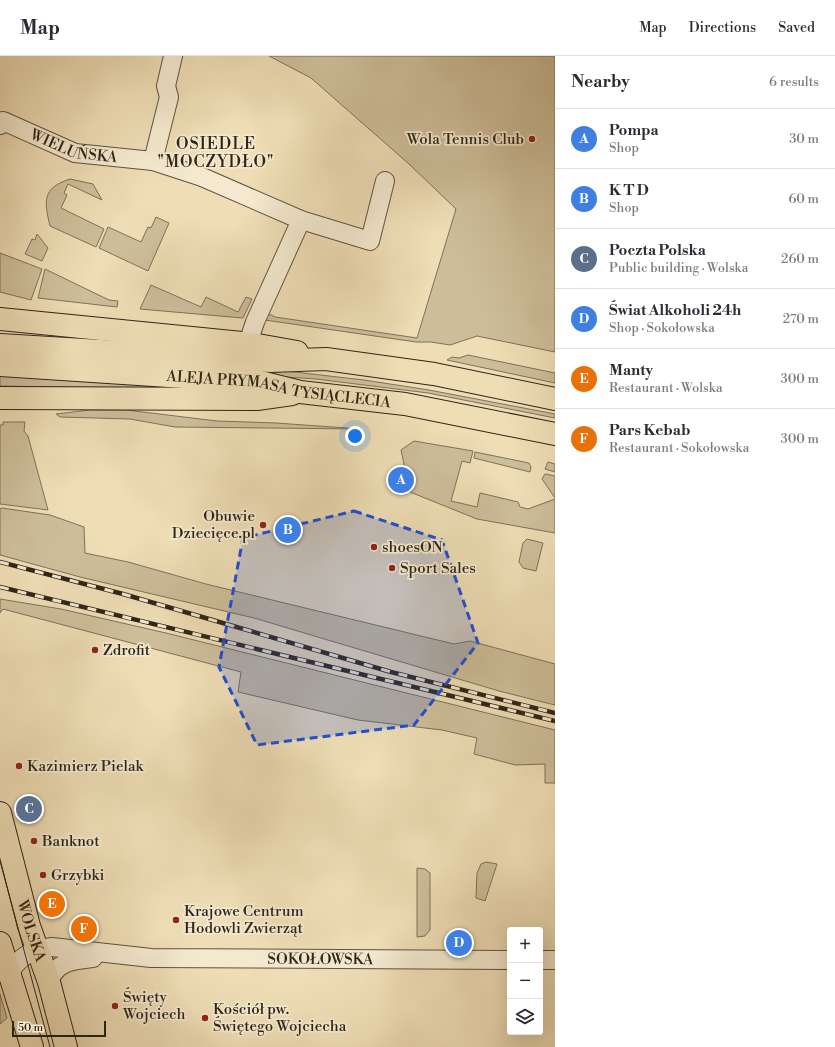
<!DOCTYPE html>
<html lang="en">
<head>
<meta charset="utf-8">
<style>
	:root { --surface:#fff; --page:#f7f7f7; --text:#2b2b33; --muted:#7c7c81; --line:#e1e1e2; --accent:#2563eb }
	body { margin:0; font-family:"Libre Bodoni",serif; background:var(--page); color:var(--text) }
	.controls { position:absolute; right:12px; bottom:12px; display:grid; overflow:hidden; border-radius:4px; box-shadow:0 4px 16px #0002 }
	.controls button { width:36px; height:36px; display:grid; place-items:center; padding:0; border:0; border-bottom:1px solid var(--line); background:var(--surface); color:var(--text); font:20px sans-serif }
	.scale { position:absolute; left:12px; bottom:10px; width:94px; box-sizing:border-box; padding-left:4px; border:2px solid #2e2519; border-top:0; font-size:11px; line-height:14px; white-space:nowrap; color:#2e2519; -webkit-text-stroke:3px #f4e9cf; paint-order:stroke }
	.you { position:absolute; left:355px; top:380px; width:14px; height:14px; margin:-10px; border:3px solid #fff; border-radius:50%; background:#1a73e8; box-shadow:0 0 0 6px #1a73e833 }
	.badge { display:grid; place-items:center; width:26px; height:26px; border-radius:50%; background:var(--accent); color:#fff; font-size:13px; font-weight:700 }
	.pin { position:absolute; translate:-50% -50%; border:2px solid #fff; box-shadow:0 1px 4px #0006 }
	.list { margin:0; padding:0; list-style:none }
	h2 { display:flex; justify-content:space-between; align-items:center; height:52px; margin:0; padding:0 16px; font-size:17px }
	h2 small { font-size:13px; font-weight:400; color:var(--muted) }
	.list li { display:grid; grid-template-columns:26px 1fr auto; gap:12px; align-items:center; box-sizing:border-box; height:60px; padding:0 16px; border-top:1px solid var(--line) }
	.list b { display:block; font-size:15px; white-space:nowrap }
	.list p { margin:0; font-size:13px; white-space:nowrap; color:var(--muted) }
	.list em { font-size:13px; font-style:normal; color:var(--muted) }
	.icon { flex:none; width:22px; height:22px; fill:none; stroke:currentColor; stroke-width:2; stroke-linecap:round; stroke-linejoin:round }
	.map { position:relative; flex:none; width:555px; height:991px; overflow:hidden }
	header { display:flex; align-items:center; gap:24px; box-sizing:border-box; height:56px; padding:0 20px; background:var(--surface); border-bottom:1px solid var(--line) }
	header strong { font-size:19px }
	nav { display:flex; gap:22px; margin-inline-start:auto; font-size:14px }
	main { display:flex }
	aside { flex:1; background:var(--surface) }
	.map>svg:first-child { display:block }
</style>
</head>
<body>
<header>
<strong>Map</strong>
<nav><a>Map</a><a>Directions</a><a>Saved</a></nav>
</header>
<main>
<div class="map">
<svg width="555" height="991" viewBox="0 0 555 991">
	<rect width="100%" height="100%" fill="#eeddb5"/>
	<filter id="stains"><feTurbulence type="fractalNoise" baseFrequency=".005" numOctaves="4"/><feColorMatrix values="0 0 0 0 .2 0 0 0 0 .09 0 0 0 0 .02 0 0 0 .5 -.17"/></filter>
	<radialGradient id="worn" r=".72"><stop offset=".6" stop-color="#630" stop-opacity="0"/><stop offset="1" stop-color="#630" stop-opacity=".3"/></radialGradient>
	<!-- green -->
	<g fill="#cdbe9a" stroke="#7e725a">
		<polygon points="269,0 555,0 555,296 477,280 450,289 431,286 416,286 265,264 267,257 275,261 417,282 456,153 409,108 311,22"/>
		<path d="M70 123 93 128 102 144 68 128 64 137 67 139 61 152 104 173 96 191 50 170C44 145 42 132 70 123Z"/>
		<polygon points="156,161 169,167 148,215 99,192 108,171 141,186 148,171 151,172"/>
		<polygon points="37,178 48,192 42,205 25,198 32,183 35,184"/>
		<polygon points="0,197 42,213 31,244 0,236"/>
		<polygon points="45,213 109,244 118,245 117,251 38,242"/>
		<polygon points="151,229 201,251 206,241 238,256 246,241 252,243 243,262 140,253"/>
		<polygon points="468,299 555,317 555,327 447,304 452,301 459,302"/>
		<polygon points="0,302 268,313 364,324 429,334 555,358 555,362 428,337 316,323"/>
		<polygon points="0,320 230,334 0,330"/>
		<polygon points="90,354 126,354 217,365 276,367 361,373 175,371 130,363 60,361 56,358"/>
		<polygon points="3,366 25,366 24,375 28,380 48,454 0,448 0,369 3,369"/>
		<polygon points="414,385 473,395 470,407 462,405 451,445 477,451 480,437 518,446 520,451 528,453 555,443 555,477 477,463 410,436 401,394"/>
		<polygon points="475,396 529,407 531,411 530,416 474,402"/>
		<polygon points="548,406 555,408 555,416 545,413"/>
		<polygon points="545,418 555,420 555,442 542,423"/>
		<polygon points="2,452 50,459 84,471 85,497 128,506 206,528 454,588 470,585 555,608 555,649 499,635 254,562 80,521 0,499 0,453"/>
		<polygon points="527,483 543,487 536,515 523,512 519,506 523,487"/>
		<polygon points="0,543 61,553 166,577 555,674 555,727 545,727 545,708 515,709 474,698 477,682 442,674 358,664 238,636 241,616 3,553 0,557"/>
		<polygon points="486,806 497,808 485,845 476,842 477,817 481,808"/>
		<polygon points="417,812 425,813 430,817 430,874 425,880 417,881"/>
		<polygon points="0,938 7,962 0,968"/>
	</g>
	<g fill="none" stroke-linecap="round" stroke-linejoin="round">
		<!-- minor casing -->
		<g stroke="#5e5340" stroke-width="20">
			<g id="minor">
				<path id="s1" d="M0 69 3 65 75 97 153 105 169 41 166 30 173 0"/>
				<polyline points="153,105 202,121 301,164 370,185 385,125"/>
				<polyline points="248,287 255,266 301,164"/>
				<polyline points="540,904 555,904"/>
				<path id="s2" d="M9 918C19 900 33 893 52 891L151 902 510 904"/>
				<path d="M49 926C56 905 74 904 93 902"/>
			</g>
		</g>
		<!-- major casing -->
		<g stroke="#2e2519" stroke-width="24">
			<g id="major">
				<polyline points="0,263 252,288 297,296"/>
				<polyline points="0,289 270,305 326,303 434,318 555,343"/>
				<path id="s3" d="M0 309 260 326 300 336 405 348 555 378"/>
				<polyline points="0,342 257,343 292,338"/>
				<path id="s4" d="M0 757 29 870 49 926 66 991"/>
				<polyline points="0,887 32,991"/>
			</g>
		</g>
		<!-- minor -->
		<use href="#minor" stroke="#f4e9cf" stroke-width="18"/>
		<!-- major -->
		<use href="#major" stroke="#eeddb5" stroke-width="22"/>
		<!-- tram -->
		<polyline stroke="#2e2519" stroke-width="1" points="0,805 50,991"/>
		<!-- rail casing -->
		<g stroke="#2e2519" stroke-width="4.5">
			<g id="rail">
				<polyline points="0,506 123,538 391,616 555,657"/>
				<polyline points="0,531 555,665"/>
			</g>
		</g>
		<!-- rail -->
		<use href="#rail" stroke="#f4e9cf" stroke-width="3" stroke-dasharray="9" stroke-linecap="butt"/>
	</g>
	<!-- marked area -->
	<path fill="#1d4ed8" fill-opacity="0.2" stroke="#1d4ed8" stroke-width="3" stroke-dasharray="8 5" stroke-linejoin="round" d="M354 455 442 484 478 587 414 669 257 689 219 611 243 482Z"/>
	<!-- markers -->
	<g fill="#8f2418" stroke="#f4e9cf" stroke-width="1.5">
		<circle cx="532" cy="83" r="4"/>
		<circle cx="263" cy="469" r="4"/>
		<circle cx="374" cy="491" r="4"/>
		<circle cx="392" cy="512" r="4"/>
		<circle cx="95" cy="594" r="4"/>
		<circle cx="19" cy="710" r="4"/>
		<circle cx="34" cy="785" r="4"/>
		<circle cx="43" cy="819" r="4"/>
		<circle cx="176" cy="864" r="4"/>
		<circle cx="115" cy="950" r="4"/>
		<circle cx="205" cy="962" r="4"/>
	</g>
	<g text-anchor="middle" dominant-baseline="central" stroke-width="3.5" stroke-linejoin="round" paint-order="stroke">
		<!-- poi labels -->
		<g font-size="15" fill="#2e2519" stroke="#f4e9cf" text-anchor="start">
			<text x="524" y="83" text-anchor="end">Wola Tennis Club</text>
			<text x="255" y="460" text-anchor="end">Obuwie<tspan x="255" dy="17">Dziecięce.pl</tspan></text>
			<text x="382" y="491">shoesON</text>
			<text x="400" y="512">Sport Sales</text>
			<text x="103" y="594">Zdrofit</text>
			<text x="27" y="710">Kazimierz Pielak</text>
			<text x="42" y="785">Banknot</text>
			<text x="51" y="819">Grzybki</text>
			<text x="184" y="855">Krajowe Centrum<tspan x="184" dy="17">Hodowli Zwierząt</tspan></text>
			<text x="123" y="941">Święty<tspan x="123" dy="17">Wojciech</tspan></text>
			<text x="213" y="953">Kościół pw.<tspan x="213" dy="17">Świętego Wojciecha</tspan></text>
		</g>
		<!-- street labels -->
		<g font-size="15" fill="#2e2519" stroke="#f4e9cf">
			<text stroke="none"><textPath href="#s1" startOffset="81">WIELUŃSKA</textPath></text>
			<text stroke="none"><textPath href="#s3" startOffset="280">ALEJA PRYMASA TYSIĄCLECIA</textPath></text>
			<text stroke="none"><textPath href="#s4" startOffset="122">WOLSKA</textPath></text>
			<text stroke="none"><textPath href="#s2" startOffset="322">SOKOŁOWSKA</textPath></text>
		</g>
		<!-- neighbourhood labels -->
		<g font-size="16" letter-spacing="1" fill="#2e2519" stroke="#f4e9cf">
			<text x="216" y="88">OSIEDLE<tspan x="216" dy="18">"MOCZYDŁO"</tspan></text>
		</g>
	</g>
	<rect width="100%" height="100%" filter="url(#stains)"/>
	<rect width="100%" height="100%" fill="url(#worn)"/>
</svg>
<div class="controls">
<button>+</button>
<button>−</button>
<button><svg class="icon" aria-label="layers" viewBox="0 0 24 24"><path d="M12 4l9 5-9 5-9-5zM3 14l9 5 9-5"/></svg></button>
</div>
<div class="scale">50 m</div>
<div class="you"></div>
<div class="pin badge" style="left:401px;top:424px;background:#3f7fe0">A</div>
<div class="pin badge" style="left:288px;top:474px;background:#3f7fe0">B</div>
<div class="pin badge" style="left:29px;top:753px;background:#5c6f8a">C</div>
<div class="pin badge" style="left:459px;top:887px;background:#3f7fe0">D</div>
<div class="pin badge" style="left:52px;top:848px;background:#e8710a">E</div>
<div class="pin badge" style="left:84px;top:873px;background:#e8710a">F</div>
</div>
<aside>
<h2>Nearby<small>6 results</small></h2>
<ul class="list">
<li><span class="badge" style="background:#3f7fe0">A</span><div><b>Pompa</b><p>Shop</p></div><em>30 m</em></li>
<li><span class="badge" style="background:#3f7fe0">B</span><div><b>K T D</b><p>Shop</p></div><em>60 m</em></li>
<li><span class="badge" style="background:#5c6f8a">C</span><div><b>Poczta Polska</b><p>Public building · Wolska</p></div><em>260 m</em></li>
<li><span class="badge" style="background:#3f7fe0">D</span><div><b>Świat Alkoholi 24h</b><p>Shop · Sokołowska</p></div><em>270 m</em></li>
<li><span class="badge" style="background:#e8710a">E</span><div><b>Manty</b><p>Restaurant · Wolska</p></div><em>300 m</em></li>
<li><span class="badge" style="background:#e8710a">F</span><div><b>Pars Kebab</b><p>Restaurant · Sokołowska</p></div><em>300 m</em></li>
</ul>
</aside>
</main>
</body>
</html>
